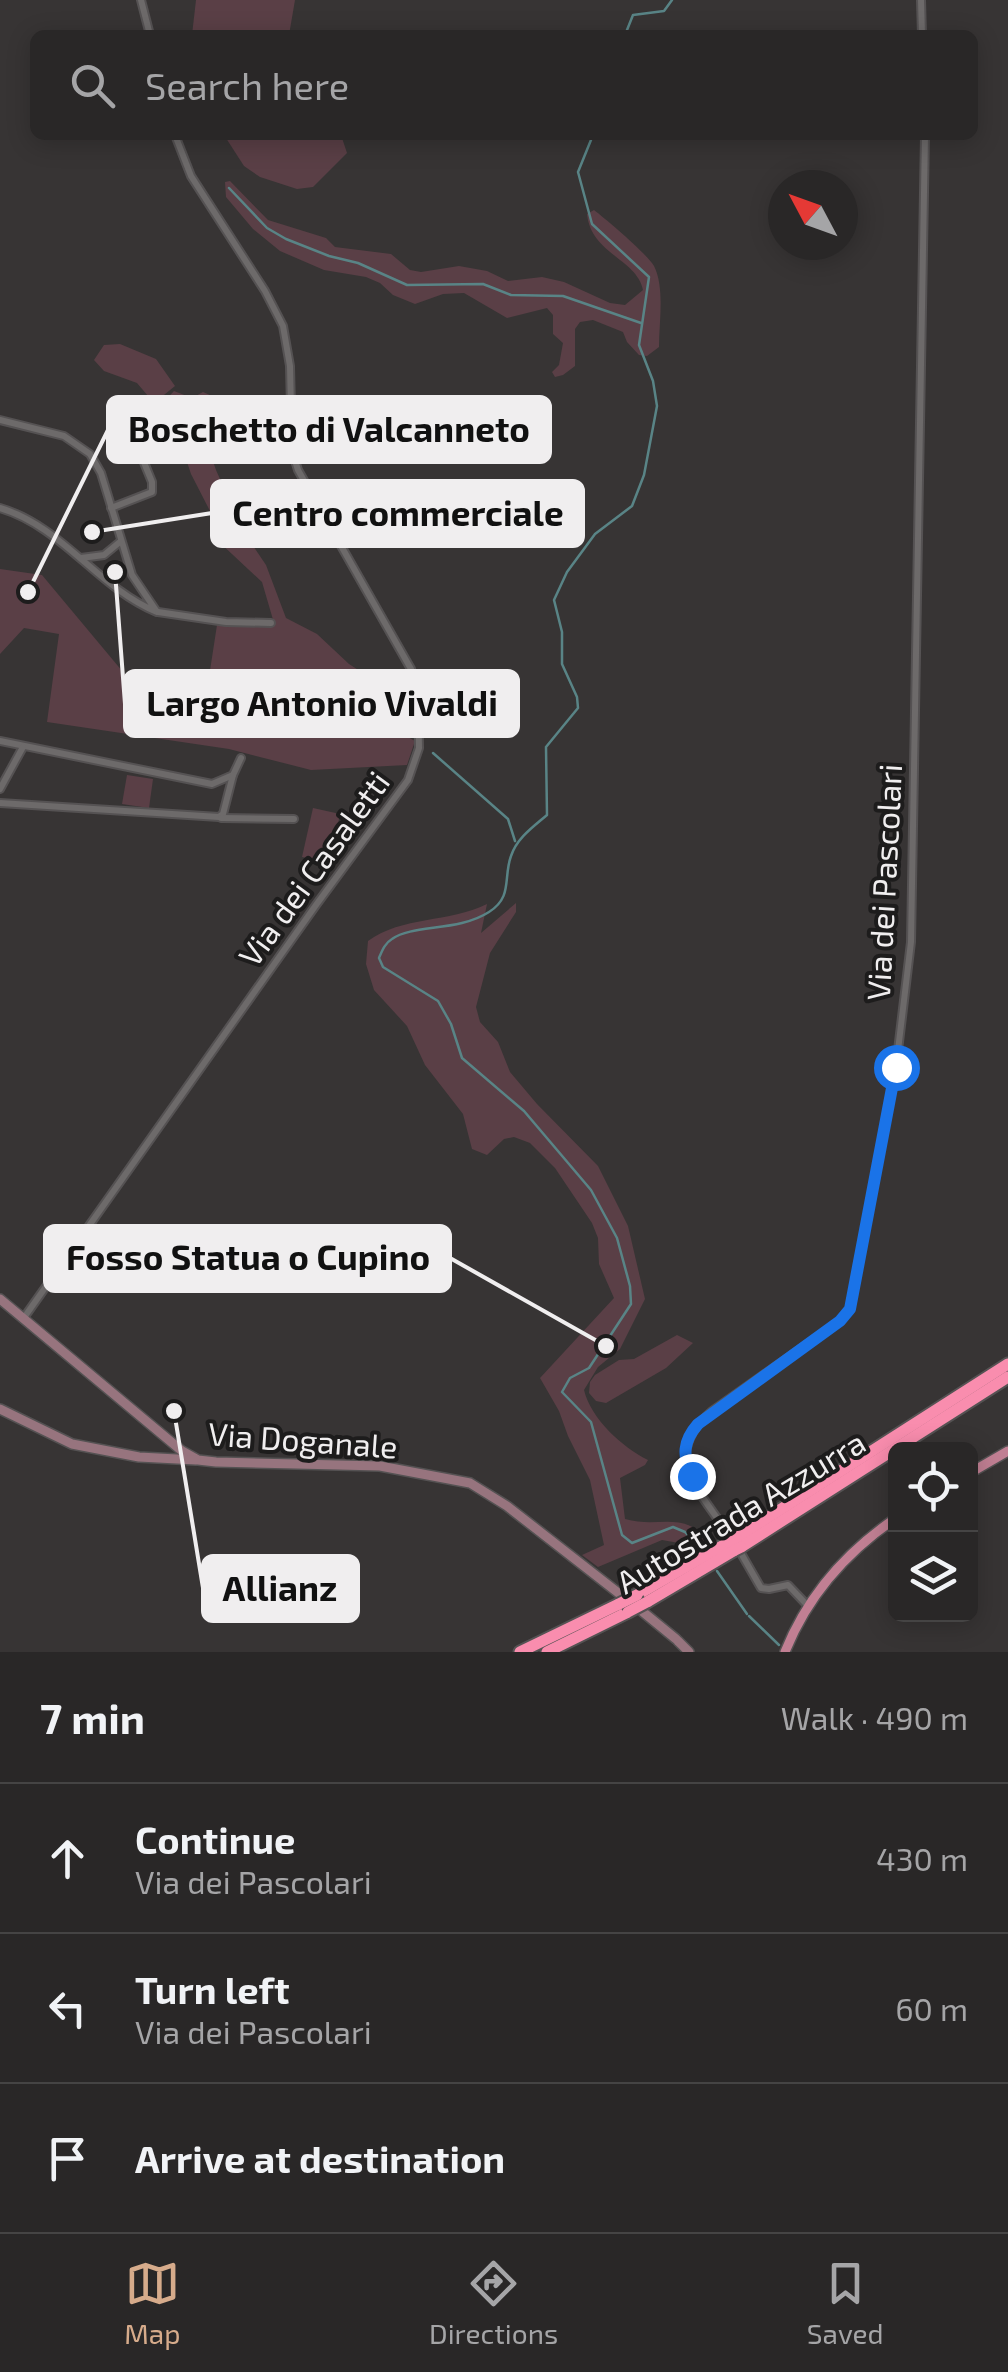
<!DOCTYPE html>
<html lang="en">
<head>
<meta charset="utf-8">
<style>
	:root { --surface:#292727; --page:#353333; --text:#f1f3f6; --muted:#a5a5a7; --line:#454444; --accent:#d6ab8b }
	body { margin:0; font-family:"Exo 2",sans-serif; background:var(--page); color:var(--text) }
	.controls { position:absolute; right:30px; bottom:30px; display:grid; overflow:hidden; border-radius:15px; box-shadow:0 5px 25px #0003 }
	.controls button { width:90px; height:90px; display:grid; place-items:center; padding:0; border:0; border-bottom:2px solid var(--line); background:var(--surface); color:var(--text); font:50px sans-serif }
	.compass { position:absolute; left:768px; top:170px; width:90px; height:90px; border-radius:50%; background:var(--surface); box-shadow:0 5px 25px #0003; rotate:311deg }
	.stop { position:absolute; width:30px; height:30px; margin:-22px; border:8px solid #1a73e8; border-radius:50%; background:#fff }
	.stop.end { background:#1a73e8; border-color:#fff; box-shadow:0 2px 10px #0008 }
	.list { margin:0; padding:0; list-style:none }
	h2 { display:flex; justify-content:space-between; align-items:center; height:130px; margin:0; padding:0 40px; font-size:42px }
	h2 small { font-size:32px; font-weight:400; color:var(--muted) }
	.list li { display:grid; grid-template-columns:65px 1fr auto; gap:30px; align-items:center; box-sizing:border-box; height:150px; padding:0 40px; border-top:2px solid var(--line) }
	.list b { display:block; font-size:38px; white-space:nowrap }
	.list p { margin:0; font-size:32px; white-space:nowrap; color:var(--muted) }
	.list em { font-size:32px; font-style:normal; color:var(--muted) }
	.icon { flex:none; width:55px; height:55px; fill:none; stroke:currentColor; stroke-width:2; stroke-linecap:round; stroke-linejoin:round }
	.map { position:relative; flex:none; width:1008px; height:1652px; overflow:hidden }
	.search { position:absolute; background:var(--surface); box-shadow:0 5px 25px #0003; left:30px; right:30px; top:30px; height:110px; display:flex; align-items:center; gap:25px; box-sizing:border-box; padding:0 35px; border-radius:15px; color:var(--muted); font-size:38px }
	.sheet { height:580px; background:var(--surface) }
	nav { display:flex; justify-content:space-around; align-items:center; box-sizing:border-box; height:140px; border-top:2px solid var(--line); background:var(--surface); font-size:28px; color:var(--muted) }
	nav a { display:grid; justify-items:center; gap:5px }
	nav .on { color:var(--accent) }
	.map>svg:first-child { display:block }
</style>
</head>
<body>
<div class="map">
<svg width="1008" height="1652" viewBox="0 0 1008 1652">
	<rect width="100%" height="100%" fill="#373434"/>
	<!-- green -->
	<g fill="#5a3f46">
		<polygon points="196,0 295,0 289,35 192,35"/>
		<polygon points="224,135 341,135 347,153 313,187 297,189 260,177 244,166"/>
		<path d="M230 181 268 220 326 238 335 247 391 254 410 270 421 272 459 266 487 271 508 281 542 277 564 282 610 303 625 305 643 290C637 259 591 254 587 214L594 210C607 220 647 254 654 266 665 288 659 322 659 347L647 356 639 355 627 342 623 332 593 320 580 322 575 329V366L563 375 555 377 552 372 559 365 563 343 553 334V315L547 308 507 318 464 293 443 294 415 304 393 295 380 283 366 277 324 270 280 251 253 229 226 197 225 182Z"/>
		<polygon points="120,344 156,359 175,386 154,403 137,383 104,371 94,360 104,345"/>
		<polygon points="174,391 192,398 203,392 212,396 218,407 213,413 199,404 195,409 216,470 243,531 266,565 286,618 317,634 349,664 394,693 409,711 407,719 373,723 359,721 351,716 346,692 323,676 306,679 298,691 324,723 349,731 395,730 415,741 407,765 311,770 229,749 47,722 59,634 24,628 0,654 0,569 42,575 128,678 162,686 209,677 217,625 257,626 274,623 262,582 217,540 210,511 191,474 180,441 158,408"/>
		<polygon points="127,775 153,779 149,808 122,804"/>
		<polygon points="313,808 340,814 330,863 302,857"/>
		<path d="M516 903V912L490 953 476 1007 480 1022 498 1042 510 1072 537 1104 598 1166 628 1226 645 1299 620 1349 598 1367 584 1390C591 1419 622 1447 648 1460L645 1465 620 1478 625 1519C659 1529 683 1509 710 1542L682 1558 679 1543 662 1540 598 1567 582 1555 604 1545 590 1480 568 1436 559 1411 540 1378 614 1298 599 1264 598 1238 592 1223 555 1168 530 1143 514 1137 504 1139 487 1155 472 1149 463 1114 425 1065 407 1026 374 990 366 964 368 941C402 916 449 923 487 904L481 933Z"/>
		<polygon points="677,1335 693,1343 666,1368 606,1403 596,1401 589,1393 590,1382 595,1375 619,1360 634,1359"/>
	</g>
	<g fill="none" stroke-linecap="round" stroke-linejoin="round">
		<!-- stream -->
		<g stroke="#598486" stroke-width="2.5">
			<polyline points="625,35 633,15 664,11 672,0"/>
			<path d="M593 135 578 172 592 224 649 277 639 345 653 381 657 406 644 475 632 506 595 534 567 572 554 600 562 632V664L577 697 578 708 546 747 547 815C533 827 517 838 511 856 503 878 513 897 489 912 458 932 413 924 392 939 385 943 382 951 379 958L383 967 438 1001 451 1024 462 1058 524 1111 591 1190 617 1238 630 1286 631 1304 589 1368 570 1378 562 1392 591 1422 622 1535 632 1543 673 1527 685 1532 702 1550"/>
			<polyline points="229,188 267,228 286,239 329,256 358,263 407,285 483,284 511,295 563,296 641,323"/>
			<polyline points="433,753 508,819 515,841"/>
			<polyline points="717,1571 747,1614"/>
			<polyline points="749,1616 779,1645"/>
		</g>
		<!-- street casing -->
		<g stroke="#555253" stroke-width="10">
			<g id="street">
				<polyline points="141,0 150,35"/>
				<polyline points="921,0 922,35"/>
				<path d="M0 420 64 436 90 454 101 473 132 575 157 612C98 588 62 526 0 508"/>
				<polyline points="111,508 152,492 152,482 143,460"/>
				<polyline points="81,558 104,555 121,541"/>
				<polyline points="158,612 226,622 271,623"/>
				<polyline points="0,741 212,784 233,775 241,758"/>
				<polyline points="0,789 23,747"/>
				<polyline points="0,803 219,817 223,814 233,775"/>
				<polyline points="221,818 294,819"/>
				<polyline points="23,1319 316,905 408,780 419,748 418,697 411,669 298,470 292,451 290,366 283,326 265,291 191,176 175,135"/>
				<path d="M728 1534C699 1489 659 1456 712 1411L840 1321 850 1309 896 1067 911 942 925 135"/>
				<polyline points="742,1555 761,1588 769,1589 788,1585 808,1606"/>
			</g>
		</g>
		<!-- secondary casing -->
		<g stroke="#555253" stroke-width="12">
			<g id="secondary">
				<polyline points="0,1299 182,1451 198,1460 216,1462 380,1466 470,1483 507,1506 621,1595"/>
				<polyline points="0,1409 72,1444 139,1457 196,1460"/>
				<polyline points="643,1612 676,1639"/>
				<polyline points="678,1641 689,1652"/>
			</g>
		</g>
		<!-- primary casing -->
		<g stroke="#555253" stroke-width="12">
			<g id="primary">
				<polyline points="970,1473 1008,1451"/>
				<path d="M785 1652C807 1597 846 1552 896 1518"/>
			</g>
		</g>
		<!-- highway casing -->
		<g stroke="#555253" stroke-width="15">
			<g id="highway">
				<polyline points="736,1538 1008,1364"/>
				<polyline points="741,1547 1008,1377"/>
				<polyline points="637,1595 729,1542"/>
				<polyline points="647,1602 735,1550"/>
				<polyline points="520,1652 619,1604"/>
				<polyline points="547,1652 628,1612"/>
			</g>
		</g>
		<!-- street -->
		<use href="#street" stroke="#6d6a6a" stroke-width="6"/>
		<!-- secondary -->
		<use href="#secondary" stroke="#97747e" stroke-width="9"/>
		<!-- primary -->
		<use href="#primary" stroke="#c17f93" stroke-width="9"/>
		<!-- highway -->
		<use href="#highway" stroke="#f98dae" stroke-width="11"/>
		<!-- highway-bridge casing -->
		<g stroke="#555253" stroke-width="15" stroke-linecap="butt">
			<g id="highway-bridge">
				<polyline points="729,1542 736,1538"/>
				<polyline points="735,1550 741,1547"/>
				<polyline points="619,1604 637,1595"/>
				<polyline points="628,1612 647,1602"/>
			</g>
		</g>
		<!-- highway-bridge -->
		<use href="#highway-bridge" stroke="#f98dae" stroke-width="11"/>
	</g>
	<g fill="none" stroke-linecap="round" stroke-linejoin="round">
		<!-- route -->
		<path stroke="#1a73e8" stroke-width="12" d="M692 1476C682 1456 683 1441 698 1424L840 1321 850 1309 896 1067"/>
	</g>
	<g text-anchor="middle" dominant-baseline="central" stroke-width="8" stroke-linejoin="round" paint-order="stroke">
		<!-- street labels -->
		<g font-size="32" fill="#f0eeef" stroke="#1d1c1c">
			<text transform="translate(313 868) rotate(-54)">Via dei Casaletti</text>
			<text transform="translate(883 882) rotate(-87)">Via dei Pascolari</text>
			<text transform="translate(303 1439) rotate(4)">Via Doganale</text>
			<text transform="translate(740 1511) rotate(-31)">Autostrada Azzurra</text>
		</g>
	</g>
	<!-- callouts -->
	<path fill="none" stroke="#f0eeef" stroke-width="4" d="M28 592L108 430M92 532L212 513M115 572L125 704M606 1346L450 1258M174 1411L203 1588"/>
	<g fill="#f0eeef" stroke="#1d1c1c" stroke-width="4">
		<circle cx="28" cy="592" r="10"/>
		<circle cx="92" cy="532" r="10"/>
		<circle cx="115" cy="572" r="10"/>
		<circle cx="606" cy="1346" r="10"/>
		<circle cx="174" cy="1411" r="10"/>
	</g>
	<g fill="#f0eeef" stroke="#f0eeef" stroke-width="4">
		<rect x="108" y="397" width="442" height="65" rx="10"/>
		<rect x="212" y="481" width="371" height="65" rx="10"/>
		<rect x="125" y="671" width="393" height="65" rx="10"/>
		<rect x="45" y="1226" width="405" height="65" rx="10"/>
		<rect x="203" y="1556" width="155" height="65" rx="10"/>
	</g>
	<g font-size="35" text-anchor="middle" font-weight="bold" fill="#111">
		<text x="329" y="442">Boschetto di Valcanneto</text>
		<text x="398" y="526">Centro commerciale</text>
		<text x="322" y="716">Largo Antonio Vivaldi</text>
		<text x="248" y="1270">Fosso Statua o Cupino</text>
		<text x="280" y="1601">Allianz</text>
	</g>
</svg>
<div class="controls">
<button><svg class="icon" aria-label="locate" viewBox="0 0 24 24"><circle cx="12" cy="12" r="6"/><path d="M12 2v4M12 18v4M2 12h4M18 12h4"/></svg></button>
<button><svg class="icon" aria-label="layers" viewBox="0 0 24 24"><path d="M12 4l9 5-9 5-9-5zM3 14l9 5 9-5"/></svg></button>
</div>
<svg class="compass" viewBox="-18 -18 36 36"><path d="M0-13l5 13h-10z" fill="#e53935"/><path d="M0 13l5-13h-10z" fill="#a5a5a7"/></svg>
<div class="stop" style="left:896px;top:1067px"></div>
<div class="stop end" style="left:692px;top:1476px"></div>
<div class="search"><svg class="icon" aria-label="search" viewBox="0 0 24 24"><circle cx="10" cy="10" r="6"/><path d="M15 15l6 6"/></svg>Search here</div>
</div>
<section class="sheet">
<h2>7 min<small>Walk · 490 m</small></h2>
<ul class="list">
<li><svg class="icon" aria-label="ahead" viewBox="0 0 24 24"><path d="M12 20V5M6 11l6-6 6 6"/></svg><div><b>Continue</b><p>Via dei Pascolari</p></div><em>430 m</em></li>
<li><svg class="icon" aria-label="left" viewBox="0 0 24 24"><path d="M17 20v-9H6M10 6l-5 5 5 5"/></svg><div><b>Turn left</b><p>Via dei Pascolari</p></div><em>60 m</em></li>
<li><svg class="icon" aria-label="arrive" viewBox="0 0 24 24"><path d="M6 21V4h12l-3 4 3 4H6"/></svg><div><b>Arrive at destination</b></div></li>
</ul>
</section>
<nav>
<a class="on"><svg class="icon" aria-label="map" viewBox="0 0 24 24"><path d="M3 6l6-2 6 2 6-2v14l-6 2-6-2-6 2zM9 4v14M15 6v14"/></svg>Map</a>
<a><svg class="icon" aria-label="directions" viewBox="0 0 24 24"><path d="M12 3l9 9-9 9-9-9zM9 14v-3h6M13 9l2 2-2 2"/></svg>Directions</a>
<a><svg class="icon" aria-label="saved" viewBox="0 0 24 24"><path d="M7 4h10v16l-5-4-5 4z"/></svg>Saved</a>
</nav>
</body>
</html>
